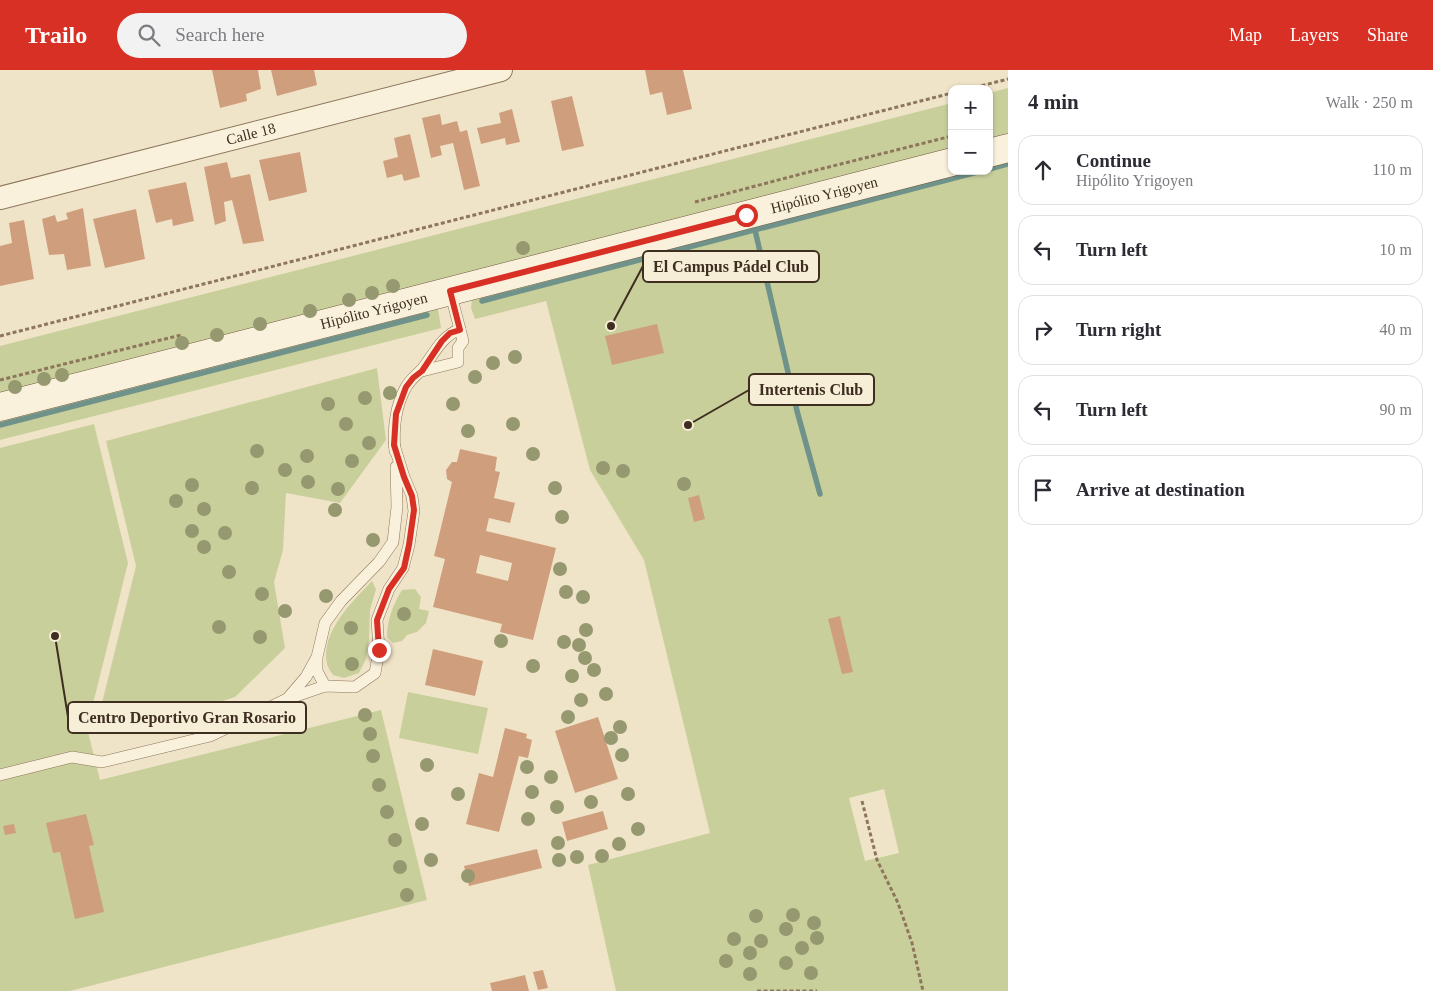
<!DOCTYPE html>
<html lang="en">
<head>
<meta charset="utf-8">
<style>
	:root { --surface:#fff; --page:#f2f2f3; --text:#2b2b33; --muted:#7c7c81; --line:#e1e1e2; --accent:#d93025 }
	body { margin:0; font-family:Georgia,serif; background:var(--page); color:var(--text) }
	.controls { position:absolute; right:15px; top:15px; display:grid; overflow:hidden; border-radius:10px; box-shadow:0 1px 4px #0004 }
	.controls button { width:45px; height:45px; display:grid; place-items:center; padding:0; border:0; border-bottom:1px solid var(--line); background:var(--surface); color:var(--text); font:25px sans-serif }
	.stop { position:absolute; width:15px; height:15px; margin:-11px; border:4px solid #d93025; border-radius:50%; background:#fff }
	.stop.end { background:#d93025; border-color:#fff; box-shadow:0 1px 5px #0008 }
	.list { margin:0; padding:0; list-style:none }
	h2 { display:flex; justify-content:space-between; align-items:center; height:65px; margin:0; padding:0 20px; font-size:21px }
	h2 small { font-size:16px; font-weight:400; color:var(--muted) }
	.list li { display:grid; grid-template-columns:32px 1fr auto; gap:15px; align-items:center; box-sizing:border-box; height:70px; margin:0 10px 10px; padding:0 10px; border:1px solid var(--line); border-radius:15px }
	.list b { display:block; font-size:19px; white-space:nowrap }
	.list p { margin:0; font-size:16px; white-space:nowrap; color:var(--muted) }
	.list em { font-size:16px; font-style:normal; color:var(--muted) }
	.icon { flex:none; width:28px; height:28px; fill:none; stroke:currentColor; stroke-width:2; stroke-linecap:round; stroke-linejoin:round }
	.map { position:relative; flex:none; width:1008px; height:921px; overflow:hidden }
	header { display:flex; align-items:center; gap:30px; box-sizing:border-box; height:70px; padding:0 25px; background:var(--accent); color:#fff }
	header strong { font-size:24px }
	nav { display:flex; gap:28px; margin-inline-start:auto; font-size:18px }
	.search { width:350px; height:45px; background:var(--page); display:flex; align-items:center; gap:12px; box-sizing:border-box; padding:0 18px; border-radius:28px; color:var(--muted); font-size:19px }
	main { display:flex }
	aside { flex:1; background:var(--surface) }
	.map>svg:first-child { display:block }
</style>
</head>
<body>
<header>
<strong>Trailo</strong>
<div class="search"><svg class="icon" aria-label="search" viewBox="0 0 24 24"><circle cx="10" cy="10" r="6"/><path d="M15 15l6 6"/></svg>Search here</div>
<nav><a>Map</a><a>Layers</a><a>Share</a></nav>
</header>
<main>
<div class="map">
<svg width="1008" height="921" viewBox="0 0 1008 921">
	<rect width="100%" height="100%" fill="#f0e4c8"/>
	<!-- green -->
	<g fill="#c9cf9b" fill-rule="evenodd">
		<polygon points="1008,18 1008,70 989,75 989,23"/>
		<polygon points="952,33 952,84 0,326 0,276"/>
		<path d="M1008 89V921H616L588 795 710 763 644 490 590 400 546 231 475 249 471 238 472 229 959 101H989V94ZM884 719 899 783 865 791 849 728Z"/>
		<polygon points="432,235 438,239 441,258 0,370 0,347"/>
		<polygon points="377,298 386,370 340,433 286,423 283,480 274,512 285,578 235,627 131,660 99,645 136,496 106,371"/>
		<polygon points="94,354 128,493 87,658 100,710 381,640 427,830 70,921 0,921 0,378"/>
		<path d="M372 511 376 519 370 540 369 570 366 589 359 603 344 608 333 605C331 602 328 598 327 594 320 562 353 531 372 511Z"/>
		<path d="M415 519 421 527 419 539 429 541 426 553 417 562 407 565 402 571 393 573 387 567C387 549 393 535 402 520Z"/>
		<polygon points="408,622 488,638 478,684 399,668"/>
	</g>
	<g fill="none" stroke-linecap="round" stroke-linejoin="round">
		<!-- stream -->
		<g stroke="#6f938a" stroke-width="5.5">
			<polyline points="989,99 1008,94"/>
			<polyline points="755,160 797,341 820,424"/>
			<polyline points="482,231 981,101"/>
			<polyline points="0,355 427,245"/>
		</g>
	</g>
	<!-- building -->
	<g fill="#cf9f7d" fill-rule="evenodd">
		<polygon points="212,0 258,0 261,19 246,24 247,31 220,38"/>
		<polygon points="271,0 314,0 317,15 277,26"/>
		<polygon points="645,0 683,0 692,39 667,45 662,22 650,25"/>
		<polygon points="572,26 584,76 562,81 551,31"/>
		<polygon points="512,39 520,72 506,75 505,68 481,74 477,58 501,53 499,43"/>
		<polygon points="440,44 442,55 457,51 460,62 467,60 480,116 464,120 453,73 440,76 442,85 431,88 422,48"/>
		<polygon points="410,64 420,107 404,111 402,104 387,108 383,91 398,87 394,68"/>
		<polygon points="300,82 307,122 269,131 259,90"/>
		<polygon points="227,92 231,108 250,104 264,171 243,174 232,130 224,132 226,151 215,155 204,97"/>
		<polygon points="186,112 194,151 173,156 172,149 156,153 148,120"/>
		<polygon points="83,138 91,196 67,200 64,184 49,185 42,149 55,145 57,152 68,149 66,143"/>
		<polygon points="136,139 145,189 105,198 93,149"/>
		<polygon points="24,150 34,209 0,216 0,176 12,173 9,153"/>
		<polygon points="657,254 664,283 612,295 605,266"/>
		<path d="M460 379 497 387 495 401 500 402 494 428 515 433 510 453 489 448 486 461 556 478 533 570 500 562 502 554 433 537 445 489 434 486 452 412 447 409 446 400 452 392H457ZM480 485 512 493 508 511 476 503Z"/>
		<polygon points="699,425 705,449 694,452 688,428"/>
		<polygon points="840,546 853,602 842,604 828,549"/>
		<polygon points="433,579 483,591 475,626 425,615"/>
		<polygon points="598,647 618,709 575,723 555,661"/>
		<polygon points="505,658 527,664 526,668 532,670 528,688 519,686 499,762 466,754 479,703 493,707"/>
		<polygon points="603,741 608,759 567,771 562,752"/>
		<polygon points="86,744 94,775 89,776 104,842 75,849 60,782 53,783 46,753"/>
		<polygon points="14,754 16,763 5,765 3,756"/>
		<polygon points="537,779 542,798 469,816 464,796"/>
		<polygon points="543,900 548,918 538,920 533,902"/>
		<polygon points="525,905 529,921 492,921 490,913"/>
	</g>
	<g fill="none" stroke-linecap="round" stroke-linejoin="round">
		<!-- lane casing -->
		<g stroke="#8d765c" stroke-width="12">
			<g id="lane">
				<polyline points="422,301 458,292 458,278 463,271 450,221"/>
				<path d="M395 381C393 360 395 337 406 317 411 308 420 303 426 294 436 280 443 266 460 259"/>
				<polyline points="317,589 317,601 325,616"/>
				<polyline points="288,628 306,607 317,587 325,553 341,531 379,492 393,472 397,437 396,397"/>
				<polyline points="0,705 72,687 102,692 210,666 287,629 325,616 355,617 375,603 379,580 377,550 389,519 403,498 409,475 414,441 412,426 404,407 394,375"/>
			</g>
		</g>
		<!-- street casing -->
		<g stroke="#8d765c" stroke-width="24">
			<g id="street">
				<path id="s1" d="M0 128 501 0"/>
			</g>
		</g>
		<!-- secondary casing -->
		<g stroke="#6f573f" stroke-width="29">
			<g id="secondary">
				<polyline points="989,83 1008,78"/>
				<path id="s2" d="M0 337 952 92"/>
			</g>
		</g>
		<!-- path -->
		<g stroke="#8d765c" stroke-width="3" stroke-dasharray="4 2.5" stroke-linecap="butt">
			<polyline points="969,19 1008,9"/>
			<polyline points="695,132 801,104 952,66"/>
			<polyline points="0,266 952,23"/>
			<polyline points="0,310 181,265"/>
			<polyline points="862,731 877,790 898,833 912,873 923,921"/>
			<polyline points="757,921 817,921"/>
		</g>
		<!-- lane -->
		<use href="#lane" stroke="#faf1dc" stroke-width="11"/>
		<!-- street -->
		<use href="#street" stroke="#faf1dc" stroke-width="22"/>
		<!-- secondary -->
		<use href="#secondary" stroke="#faf1dc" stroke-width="28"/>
	</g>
	<!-- trees -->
	<g fill="#96986f">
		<circle cx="523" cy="178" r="7"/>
		<circle cx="393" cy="216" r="7"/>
		<circle cx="372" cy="223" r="7"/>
		<circle cx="349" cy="230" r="7"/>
		<circle cx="310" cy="241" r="7"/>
		<circle cx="260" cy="254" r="7"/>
		<circle cx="217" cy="265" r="7"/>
		<circle cx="182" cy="273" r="7"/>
		<circle cx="515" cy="287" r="7"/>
		<circle cx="493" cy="293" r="7"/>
		<circle cx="62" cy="305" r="7"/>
		<circle cx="475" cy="307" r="7"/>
		<circle cx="44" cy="309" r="7"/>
		<circle cx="15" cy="317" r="7"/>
		<circle cx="390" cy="323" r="7"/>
		<circle cx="365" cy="328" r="7"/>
		<circle cx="328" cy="334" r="7"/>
		<circle cx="453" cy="334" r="7"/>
		<circle cx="346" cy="354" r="7"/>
		<circle cx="513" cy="354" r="7"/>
		<circle cx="468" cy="361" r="7"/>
		<circle cx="369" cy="373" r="7"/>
		<circle cx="257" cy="381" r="7"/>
		<circle cx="533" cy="384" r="7"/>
		<circle cx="307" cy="386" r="7"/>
		<circle cx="352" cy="391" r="7"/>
		<circle cx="603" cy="398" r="7"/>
		<circle cx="285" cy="400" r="7"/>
		<circle cx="623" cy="401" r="7"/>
		<circle cx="308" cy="412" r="7"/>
		<circle cx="684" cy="414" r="7"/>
		<circle cx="192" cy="415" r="7"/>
		<circle cx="252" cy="418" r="7"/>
		<circle cx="555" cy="418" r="7"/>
		<circle cx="338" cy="419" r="7"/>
		<circle cx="176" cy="431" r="7"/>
		<circle cx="204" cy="439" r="7"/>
		<circle cx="335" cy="440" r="7"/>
		<circle cx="562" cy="447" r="7"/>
		<circle cx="192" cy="461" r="7"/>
		<circle cx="225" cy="463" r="7"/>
		<circle cx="373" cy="470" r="7"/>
		<circle cx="204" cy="477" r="7"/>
		<circle cx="560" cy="499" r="7"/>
		<circle cx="229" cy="502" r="7"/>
		<circle cx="566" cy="522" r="7"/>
		<circle cx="262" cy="524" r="7"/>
		<circle cx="326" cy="526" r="7"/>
		<circle cx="583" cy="527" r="7"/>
		<circle cx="285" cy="541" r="7"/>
		<circle cx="404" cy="544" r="7"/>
		<circle cx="219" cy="557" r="7"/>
		<circle cx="351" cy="558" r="7"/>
		<circle cx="586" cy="560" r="7"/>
		<circle cx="260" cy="567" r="7"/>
		<circle cx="501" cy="571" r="7"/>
		<circle cx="564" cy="572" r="7"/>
		<circle cx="579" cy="575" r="7"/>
		<circle cx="585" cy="588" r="7"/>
		<circle cx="352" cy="594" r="7"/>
		<circle cx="533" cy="596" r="7"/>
		<circle cx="594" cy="600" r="7"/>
		<circle cx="572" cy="606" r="7"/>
		<circle cx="606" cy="624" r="7"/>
		<circle cx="581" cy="630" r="7"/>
		<circle cx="365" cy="645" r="7"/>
		<circle cx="568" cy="647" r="7"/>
		<circle cx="620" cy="657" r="7"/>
		<circle cx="370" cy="664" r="7"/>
		<circle cx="611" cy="668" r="7"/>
		<circle cx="622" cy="685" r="7"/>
		<circle cx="373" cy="686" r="7"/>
		<circle cx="427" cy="695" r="7"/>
		<circle cx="527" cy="697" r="7"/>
		<circle cx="551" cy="707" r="7"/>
		<circle cx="379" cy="715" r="7"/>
		<circle cx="532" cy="722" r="7"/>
		<circle cx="458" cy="724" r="7"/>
		<circle cx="628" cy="724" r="7"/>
		<circle cx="591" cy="732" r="7"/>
		<circle cx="557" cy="737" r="7"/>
		<circle cx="387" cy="742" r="7"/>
		<circle cx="528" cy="749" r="7"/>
		<circle cx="422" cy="754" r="7"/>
		<circle cx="638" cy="759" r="7"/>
		<circle cx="395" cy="770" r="7"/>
		<circle cx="558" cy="773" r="7"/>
		<circle cx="619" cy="774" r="7"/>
		<circle cx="602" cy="786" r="7"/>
		<circle cx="577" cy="787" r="7"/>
		<circle cx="431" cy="790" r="7"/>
		<circle cx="559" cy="790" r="7"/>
		<circle cx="400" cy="797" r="7"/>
		<circle cx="468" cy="806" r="7"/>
		<circle cx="407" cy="825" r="7"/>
		<circle cx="793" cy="845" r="7"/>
		<circle cx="756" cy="846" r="7"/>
		<circle cx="814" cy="853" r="7"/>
		<circle cx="786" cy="859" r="7"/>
		<circle cx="817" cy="868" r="7"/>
		<circle cx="734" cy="869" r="7"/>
		<circle cx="761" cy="871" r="7"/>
		<circle cx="802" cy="878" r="7"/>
		<circle cx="750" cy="883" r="7"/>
		<circle cx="726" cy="891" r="7"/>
		<circle cx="786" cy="893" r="7"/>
		<circle cx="811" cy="903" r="7"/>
		<circle cx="750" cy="904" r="7"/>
	</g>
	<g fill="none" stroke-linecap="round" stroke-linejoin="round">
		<!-- route -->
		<polyline stroke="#d93025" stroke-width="6" points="379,580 377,550 389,519 404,498 409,475 414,440 412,426 404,407 394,375 396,344 406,317 413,308 422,301 442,271 450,263 460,260 450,221 746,145"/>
	</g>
	<g text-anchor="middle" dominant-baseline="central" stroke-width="5" stroke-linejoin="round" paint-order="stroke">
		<!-- street labels -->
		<g font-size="15" fill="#3d2e20" stroke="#f7eed8">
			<text stroke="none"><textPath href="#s1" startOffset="259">Calle 18</textPath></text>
			<text stroke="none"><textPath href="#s2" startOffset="851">Hipólito Yrigoyen</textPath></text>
			<text stroke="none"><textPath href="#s2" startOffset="386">Hipólito Yrigoyen</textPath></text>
		</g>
	</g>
	<!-- callouts -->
	<path fill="none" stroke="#3d2e20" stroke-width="2" d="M611 256L643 196M688 355L749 320M55 566L68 647"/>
	<g fill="#3d2e20" stroke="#f7eed8" stroke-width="2">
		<circle cx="611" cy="256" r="5"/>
		<circle cx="688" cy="355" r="5"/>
		<circle cx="55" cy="566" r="5"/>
	</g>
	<g fill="#f7eed8" stroke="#3d2e20" stroke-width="2">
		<rect x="643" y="181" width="176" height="31" rx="5"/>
		<rect x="749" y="304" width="125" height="31" rx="5"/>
		<rect x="68" y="632" width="238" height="31" rx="5"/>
	</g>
	<g font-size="16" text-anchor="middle" font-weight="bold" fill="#3d2e20">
		<text x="731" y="202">El Campus Pádel Club</text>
		<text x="811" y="325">Intertenis Club</text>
		<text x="187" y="653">Centro Deportivo Gran Rosario</text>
	</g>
</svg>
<div class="controls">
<button>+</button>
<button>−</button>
</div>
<div class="stop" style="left:746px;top:145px"></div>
<div class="stop end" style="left:379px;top:580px"></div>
</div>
<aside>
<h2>4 min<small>Walk · 250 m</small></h2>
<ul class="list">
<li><svg class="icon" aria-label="ahead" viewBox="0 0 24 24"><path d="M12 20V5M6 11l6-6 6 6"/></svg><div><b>Continue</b><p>Hipólito Yrigoyen</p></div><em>110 m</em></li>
<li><svg class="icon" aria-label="left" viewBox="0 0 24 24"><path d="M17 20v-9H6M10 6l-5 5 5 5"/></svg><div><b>Turn left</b></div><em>10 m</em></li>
<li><svg class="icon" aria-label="right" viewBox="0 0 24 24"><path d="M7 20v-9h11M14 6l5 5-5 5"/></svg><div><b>Turn right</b></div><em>40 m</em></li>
<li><svg class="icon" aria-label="left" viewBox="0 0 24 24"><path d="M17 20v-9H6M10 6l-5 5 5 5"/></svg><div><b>Turn left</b></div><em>90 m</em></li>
<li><svg class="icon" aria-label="arrive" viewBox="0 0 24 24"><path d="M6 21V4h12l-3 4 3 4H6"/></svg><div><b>Arrive at destination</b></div></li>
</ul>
</aside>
</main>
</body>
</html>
